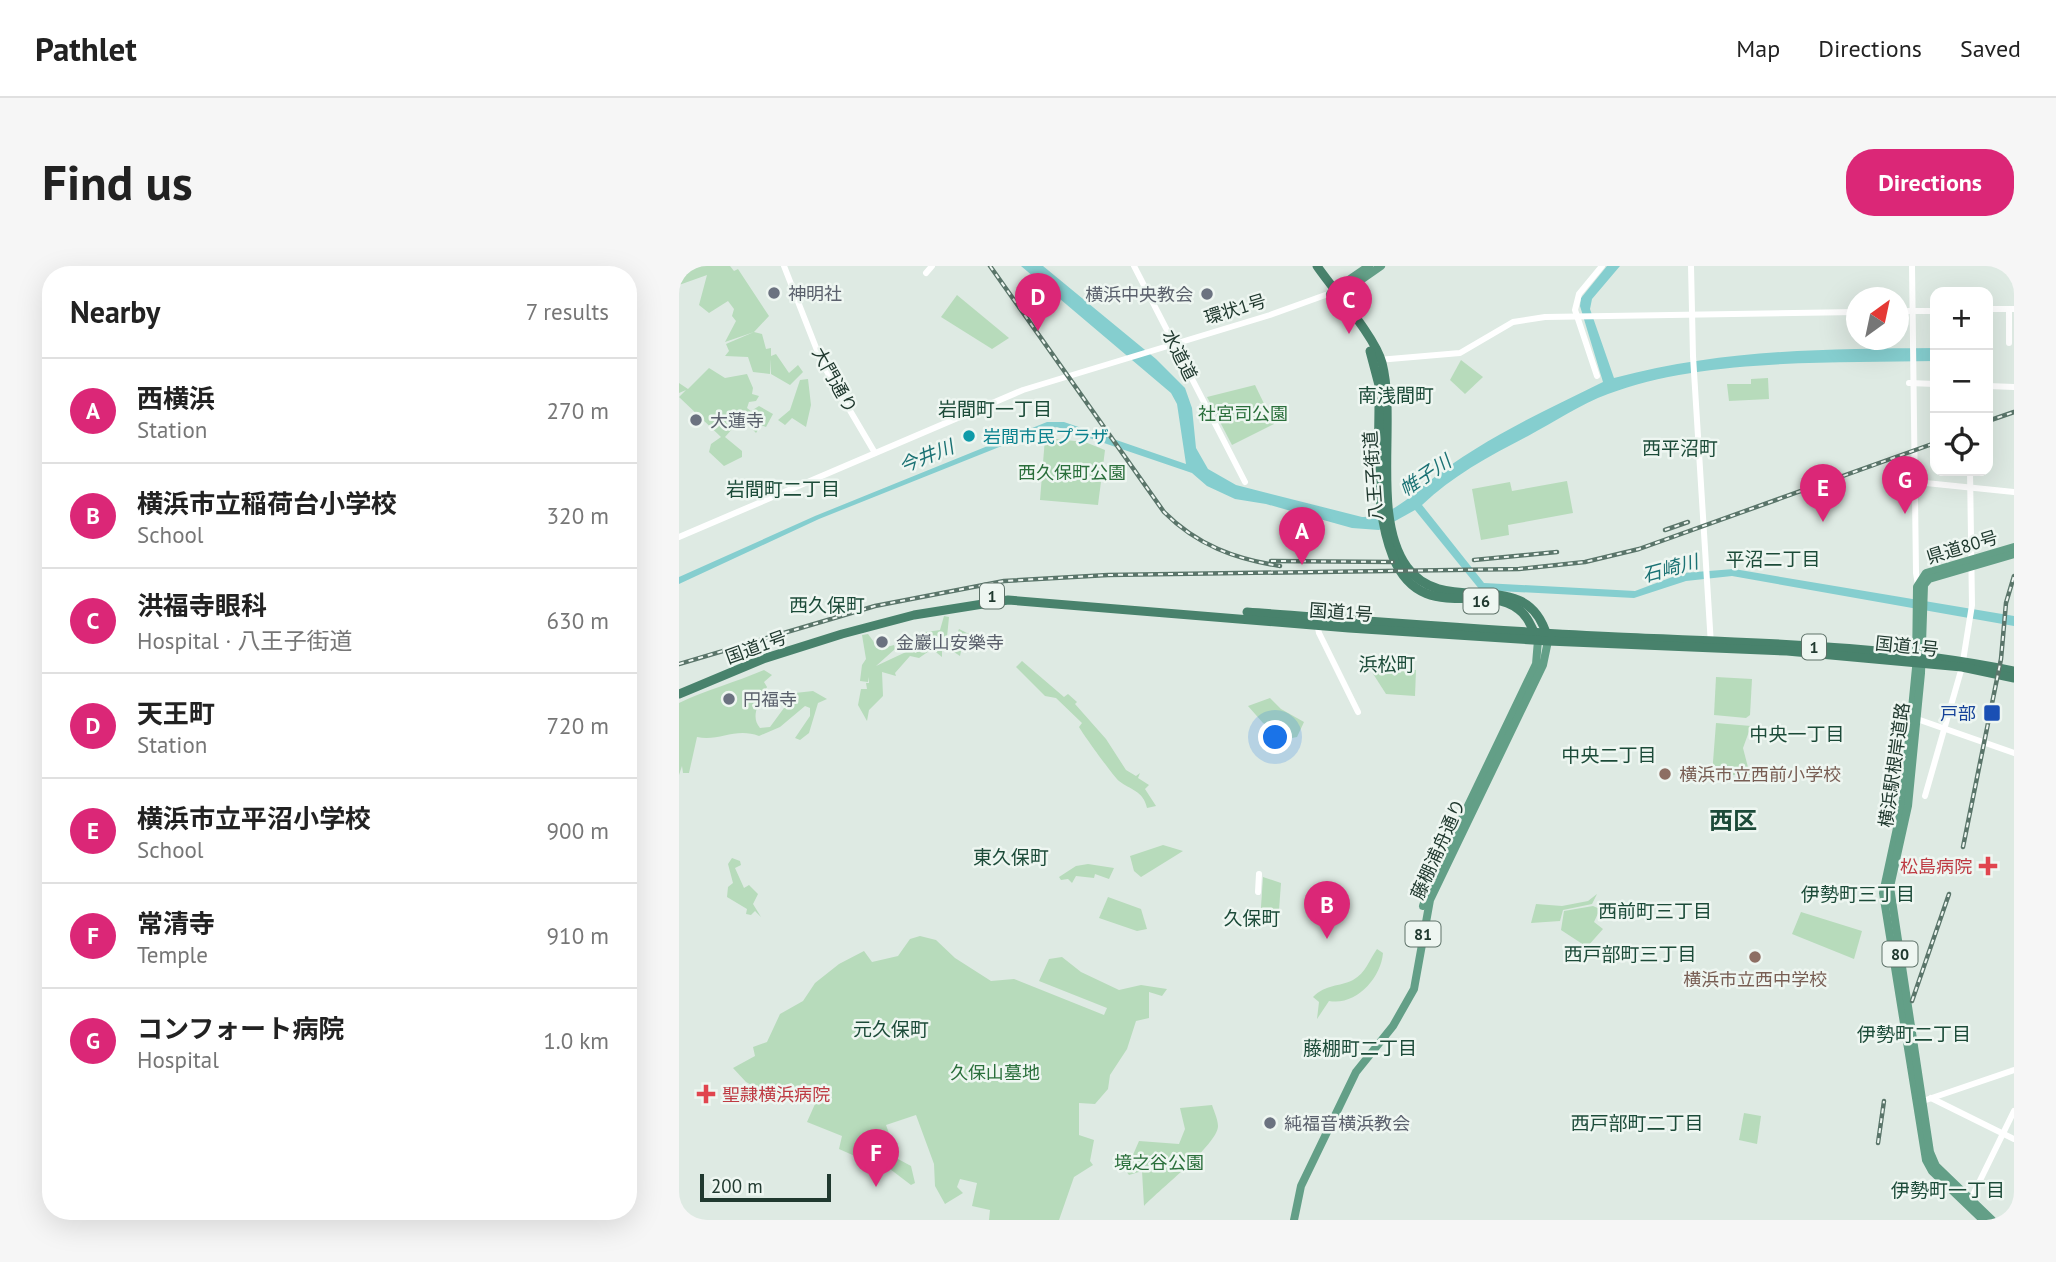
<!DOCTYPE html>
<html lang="en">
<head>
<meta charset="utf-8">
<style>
	:root { --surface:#fff; --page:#f6f6f6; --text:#222; --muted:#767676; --line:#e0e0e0; --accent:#db2777 }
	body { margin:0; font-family:"PT Sans","Noto Sans JP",sans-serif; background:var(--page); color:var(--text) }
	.controls { position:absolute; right:21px; top:21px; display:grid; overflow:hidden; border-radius:14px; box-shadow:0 7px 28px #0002 }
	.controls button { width:63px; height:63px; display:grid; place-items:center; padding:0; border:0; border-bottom:2px solid var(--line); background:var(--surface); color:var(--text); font:35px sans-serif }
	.compass { position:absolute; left:1167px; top:21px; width:63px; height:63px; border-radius:50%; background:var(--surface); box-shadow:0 7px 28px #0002; rotate:33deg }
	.scale { position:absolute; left:21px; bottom:18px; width:131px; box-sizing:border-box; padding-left:7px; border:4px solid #20392f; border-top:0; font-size:19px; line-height:24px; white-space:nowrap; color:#20392f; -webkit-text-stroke:5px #eef6f1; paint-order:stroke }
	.you { position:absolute; left:597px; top:472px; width:24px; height:24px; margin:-18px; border:5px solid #fff; border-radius:50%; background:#1a73e8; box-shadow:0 0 0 10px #1a73e833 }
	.badge { display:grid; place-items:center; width:46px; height:46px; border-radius:50%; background:var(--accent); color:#fff; font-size:23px; font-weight:700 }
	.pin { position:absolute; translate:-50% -58px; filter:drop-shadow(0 2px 4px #0008) }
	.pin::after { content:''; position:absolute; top:37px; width:24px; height:21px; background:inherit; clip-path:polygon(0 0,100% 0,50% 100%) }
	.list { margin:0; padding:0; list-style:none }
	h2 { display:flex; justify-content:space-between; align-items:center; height:91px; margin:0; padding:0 28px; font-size:30px }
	h2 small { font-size:23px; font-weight:400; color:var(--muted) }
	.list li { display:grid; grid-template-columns:46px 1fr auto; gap:21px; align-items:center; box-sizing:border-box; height:105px; padding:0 28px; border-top:2px solid var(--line) }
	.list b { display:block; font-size:26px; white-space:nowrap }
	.list p { margin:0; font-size:23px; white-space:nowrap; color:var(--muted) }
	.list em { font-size:23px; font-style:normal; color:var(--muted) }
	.icon { flex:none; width:38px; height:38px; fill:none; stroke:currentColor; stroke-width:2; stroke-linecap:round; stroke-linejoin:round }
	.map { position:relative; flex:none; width:1335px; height:954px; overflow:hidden; border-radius:28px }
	header { display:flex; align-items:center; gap:42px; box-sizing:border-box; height:98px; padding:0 35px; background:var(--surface); border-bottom:2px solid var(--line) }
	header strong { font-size:33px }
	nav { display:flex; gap:38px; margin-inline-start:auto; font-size:24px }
	.intro { display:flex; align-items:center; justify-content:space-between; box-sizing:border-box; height:168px; padding:0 42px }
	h1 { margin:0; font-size:49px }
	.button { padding:18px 32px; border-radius:28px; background:var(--accent); color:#fff; font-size:24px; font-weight:700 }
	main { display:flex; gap:42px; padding:0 42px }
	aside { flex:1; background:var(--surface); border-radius:28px; box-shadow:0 7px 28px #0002 }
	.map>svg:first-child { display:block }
</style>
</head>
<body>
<header>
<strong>Pathlet</strong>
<nav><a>Map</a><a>Directions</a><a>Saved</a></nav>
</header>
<div class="intro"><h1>Find us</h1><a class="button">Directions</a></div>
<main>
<aside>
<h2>Nearby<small>7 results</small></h2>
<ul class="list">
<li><span class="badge">A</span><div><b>西横浜</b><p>Station</p></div><em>270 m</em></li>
<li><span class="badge">B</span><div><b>横浜市立稲荷台小学校</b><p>School</p></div><em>320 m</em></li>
<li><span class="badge">C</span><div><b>洪福寺眼科</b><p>Hospital · 八王子街道</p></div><em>630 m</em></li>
<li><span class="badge">D</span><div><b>天王町</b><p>Station</p></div><em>720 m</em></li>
<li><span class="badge">E</span><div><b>横浜市立平沼小学校</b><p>School</p></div><em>900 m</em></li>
<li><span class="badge">F</span><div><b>常清寺</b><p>Temple</p></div><em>910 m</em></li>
<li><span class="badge">G</span><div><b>コンフォート病院</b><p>Hospital</p></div><em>1.0 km</em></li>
</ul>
</aside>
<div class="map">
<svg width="1335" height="954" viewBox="0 0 1335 954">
	<rect width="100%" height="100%" fill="#deeae3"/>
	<!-- green -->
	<g fill="#b7dbbb">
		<polygon points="0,0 51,0 55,5 59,3 90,50 75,66 83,68 87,83 92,82 92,90 97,88 110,107 119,99 124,106 111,119 92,108 92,93 91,108 74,106 69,91 46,90 50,85 47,78 75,66 46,76 57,55 53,50 55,43 49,35 30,47 20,39 28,9 0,19"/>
		<polygon points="278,29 330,72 313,83 262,51"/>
		<polygon points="782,94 804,111 786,128 771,114"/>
		<polygon points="30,102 46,112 68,108 74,122 73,128 80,130 77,135 70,136 68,142 72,145 80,140 94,148 87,161 82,159 77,167 63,152 46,171 63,185 63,191 45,200 30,186 32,178 42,171 0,131 7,124 0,127 0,117 9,123"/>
		<polygon points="1089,112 1090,133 1050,135 1048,118 1072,118 1072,113"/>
		<polygon points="129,113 132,139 127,161 113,152 106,159 99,154 111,144 121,114"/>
		<polygon points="576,119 595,158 553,179 528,131"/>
		<polygon points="366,172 406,176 426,184 419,239 361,234"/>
		<polygon points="888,215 894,247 829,259 830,269 802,274 793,223 831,216 833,225"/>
		<polygon points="265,350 270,351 268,371 276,373 280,363 290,368 285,372 281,390 269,382 263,383 263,391 253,383 240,392 231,390 216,407 217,410 203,406 204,430 190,444 188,455 179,439 182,423 188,423 187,417 190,417 190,411 189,416 181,415 183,399 187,393 183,369 189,368 200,383 215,379 216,383 197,400 227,386 237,376 240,367 261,364"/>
		<path d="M343 395 385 431 389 428 398 436 396 438 427 473 447 504 457 510 461 507 459 512 470 519 466 523 477 540 468 542C464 524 451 524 440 515 434 510 404 468 400 461L403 457 377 432 366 430 337 401Z"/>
		<polygon points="694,400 737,404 736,430 707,428 691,403"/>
		<path d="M85 404 93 409 85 416 88 421C82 435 70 449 81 462L91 461 116 427 134 425 148 433 139 437 130 467 121 474 116 472 131 450V442L126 440 101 461 80 470C56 461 40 476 18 471L10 507H4L3 500 0 509V437C27 424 57 416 85 404Z"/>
		<polygon points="1037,411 1073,413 1071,449 1067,452 1035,449"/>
		<polygon points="591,432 602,443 625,456 618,471 613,472 584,457 569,440"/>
		<polygon points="1037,457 1072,460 1064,482 1071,509 1033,509"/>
		<polygon points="484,579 504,585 462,611 455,605 451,590"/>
		<polygon points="53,592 61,595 62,599 56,602 65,622 70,619 79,628 74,638 82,651 76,645 72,649 67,648 68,643 48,631 49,621 54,617 49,598"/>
		<polygon points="409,598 435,602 430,613 416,608 415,612 397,610 393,617 389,613 382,614 380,611 397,600"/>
		<polygon points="584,611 602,617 599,658 581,656"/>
		<polygon points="918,628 913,638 884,644 881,655 852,657 857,638 883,640 909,635"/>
		<polygon points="429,631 462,643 468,663 458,665 420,652"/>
		<polygon points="914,640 921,643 915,656 924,663 908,681 882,664 885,645"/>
		<polygon points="1122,646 1183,665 1175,693 1113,668"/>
		<polygon points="241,670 257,674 276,692 312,715 335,713 425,749 428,742 360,715 370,693 383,691 402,706 440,724 462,719 488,723 483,730 470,726 470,752 457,755 448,783 431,809 429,823 416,838 400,837 400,869 415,874 411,895 414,899 395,911 380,954 310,954 311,944 293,940 298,917 281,913 278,921 284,927 266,938 256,920 255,898 237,849 207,859 219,893 232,900 236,917 232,919 211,903 213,900 207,893 195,905 187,895 160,883 163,870 128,856 136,838 111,820 100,834 67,816 54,802 76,790 74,781 88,776 101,748 124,735 136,717 160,698 185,685 193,696 219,690 231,673"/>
		<path d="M698 683 704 687C702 712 677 740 650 735L638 753 640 736 634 731C647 718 660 721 674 714 687 707 690 694 698 683Z"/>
		<path d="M533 839C535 845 539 854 539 860 539 878 481 923 465 940L463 905 450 909 447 905 460 875 500 878 506 863 501 842Z"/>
		<polygon points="1065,847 1082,850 1078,878 1060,874"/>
	</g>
	<!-- water -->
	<path fill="#85cecf" d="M342 0H364L477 93 506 122 513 142 517 182 529 203 557 219 683 251C709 252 730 232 748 217 801 174 863 146 924 116L901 40 902 32 928 0H941L913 33 911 43 935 112C1045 83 1144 83 1256 82V95C1156 97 1023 92 929 128 902 138 875 156 849 170 812 189 773 210 743 239L805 317 956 325 1004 307 1055 303 1335 350V360L1053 310 1007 315 955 332 801 324 736 244 700 264 673 262 587 238 556 233 528 220 513 207 378 161 365 163 140 253 0 318V311L136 250 368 156H385L507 198 498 138 492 127Z"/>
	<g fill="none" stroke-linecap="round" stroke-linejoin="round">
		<!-- tertiary -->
		<g stroke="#fff" stroke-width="6">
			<polyline points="105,0 143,97 196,187"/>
			<polyline points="455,0 566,216"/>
			<polyline points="1012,0 1014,90 1032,379"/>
			<polyline points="1233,0 1237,307 1239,319"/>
			<polyline points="247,7 253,0"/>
			<polyline points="1309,43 1335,43"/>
			<polyline points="1330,43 1330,77"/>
			<polyline points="1220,45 1256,45"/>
			<polyline points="699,94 781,87 834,56 866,51 1178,46"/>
			<polyline points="918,110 896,44 900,28 923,0"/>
			<polyline points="1230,117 1256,118"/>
			<polyline points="1309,120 1335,121"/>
			<polyline points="1237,216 1335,226"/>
			<polyline points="0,271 344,124 591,49 652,27"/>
			<polyline points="638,357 640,367 679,446"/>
			<polyline points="1284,395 1293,339 1291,205"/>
			<polyline points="1238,453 1335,487"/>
			<polyline points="1246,530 1283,401"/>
			<polyline points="579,626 580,608"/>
			<polyline points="1252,832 1335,873"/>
			<polyline points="1241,836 1335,804"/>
			<polyline points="1290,937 1335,845"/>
		</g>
		<!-- primary -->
		<g stroke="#639f87" stroke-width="8">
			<polyline points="655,24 690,0"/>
			<polyline points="651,28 659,30 702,0"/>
			<polyline points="744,640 750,621 857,398 859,374"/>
			<polyline points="615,954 622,920 677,806 714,760 735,723 751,634 864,399 869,375"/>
			<polyline points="1304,954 1253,905 1247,894 1204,627 1224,534 1237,402 1238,321 1247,307 1335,281"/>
			<polyline points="1313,954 1257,900 1251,886 1211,621 1229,540 1242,407 1245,319 1250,313 1335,288"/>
		</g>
		<!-- trunk -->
		<g stroke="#48826c" stroke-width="9">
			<path d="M638 0C655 25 696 70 703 97 718 155 692 251 728 301 766 354 847 296 868 370"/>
			<polyline points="691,85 700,119"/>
			<path d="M700 136C700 185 695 244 714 291 742 359 802 316 839 343 848 349 852 360 857 370"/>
			<path d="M568 346C691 355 815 365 939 371 1071 377 1205 378 1335 405"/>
			<polyline points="0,428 84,393 163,368 235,349 329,334 670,362 869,375 1108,385 1283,401 1335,412"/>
		</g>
		<!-- rail casing -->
		<g stroke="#5a756a" stroke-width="4.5">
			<g id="rail">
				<path d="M311 0 485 246C518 279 556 293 601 300"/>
				<polyline points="1309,155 1335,146"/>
				<polyline points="986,264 1009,256"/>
				<polyline points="795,294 878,286"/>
				<polyline points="592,295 714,296"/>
				<polyline points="0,398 196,340 325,315 429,309 840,303 906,296 960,283 1256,177"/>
				<polyline points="1284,581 1322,393 1327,337 1335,310"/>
				<polyline points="1233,735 1270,628"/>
				<polyline points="1199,877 1205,835"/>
			</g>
		</g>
		<!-- rail -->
		<use href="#rail" stroke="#eef6f1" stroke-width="2" stroke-dasharray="5" stroke-linecap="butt"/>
	</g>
	<!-- markers -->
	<g fill="#6b7280" stroke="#eef6f1" stroke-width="2.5">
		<circle cx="95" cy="27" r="7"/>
		<circle cx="528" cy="28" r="7"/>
		<circle cx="17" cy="154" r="7"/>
		<circle cx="203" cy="376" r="7"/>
		<circle cx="50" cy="433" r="7"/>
		<circle cx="591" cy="857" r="7"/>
	</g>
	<circle fill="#0f9aa8" stroke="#eef6f1" stroke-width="2.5" cx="290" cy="170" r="7"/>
	<rect fill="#1a4fb4" stroke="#eef6f1" stroke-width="2.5" x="1304" y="438" width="18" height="18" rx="3.5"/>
	<g fill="#8d6e63" stroke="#eef6f1" stroke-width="2.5">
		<circle cx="986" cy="508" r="7"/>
		<circle cx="1076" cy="691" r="7"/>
	</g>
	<g fill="#e0444e" stroke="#eef6f1" stroke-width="2.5">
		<path d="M1305.5 589.5h7v7h7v7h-7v7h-7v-7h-7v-7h7z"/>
		<path d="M23.5 817.5h7v7h7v7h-7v7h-7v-7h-7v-7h7z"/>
	</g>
	<g text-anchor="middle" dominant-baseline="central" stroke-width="5" stroke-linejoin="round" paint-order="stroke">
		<!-- shield labels -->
		<g fill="#eef6f1" stroke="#5e7269" stroke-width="2">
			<rect x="301" y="317.5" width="24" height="25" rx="5"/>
			<rect x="784.5" y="322.5" width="35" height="25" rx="5"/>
			<rect x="1123" y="368.5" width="24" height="25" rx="5"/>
			<rect x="726.5" y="655.5" width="35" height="25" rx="5"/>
			<rect x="1203.5" y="675.5" width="35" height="25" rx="5"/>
		</g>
		<g font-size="16" font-weight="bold" fill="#20392f">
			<text x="313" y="330">1</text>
			<text x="802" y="335">16</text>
			<text x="1135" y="381">1</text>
			<text x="744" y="668">81</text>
			<text x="1221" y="688">80</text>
		</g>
		<!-- worship labels -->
		<g font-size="18" fill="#5b616d" stroke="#eef6f1" text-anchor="start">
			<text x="109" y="27">神明社</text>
			<text x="514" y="28" text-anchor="end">横浜中央教会</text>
			<text x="31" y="154">大蓮寺</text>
			<text x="217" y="376">金巖山安樂寺</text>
			<text x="64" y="433">円福寺</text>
			<text x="605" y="857">純福音横浜教会</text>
		</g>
		<!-- street labels -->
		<g font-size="18" fill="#20392f" stroke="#eef6f1">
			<text transform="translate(556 43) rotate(-17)">環状1号</text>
			<text transform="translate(501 89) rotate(63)">水道道</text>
			<text transform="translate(156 114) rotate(61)">大門通り</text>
			<text transform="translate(694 210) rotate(-94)">八王子街道</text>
			<text transform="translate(1283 281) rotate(-17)">県道80号</text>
			<text transform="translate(662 346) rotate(4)">国道1号</text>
			<text transform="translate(1228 380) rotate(6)">国道1号</text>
			<text transform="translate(77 381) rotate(-20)">国道1号</text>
			<text transform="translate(1215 499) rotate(-82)">横浜駅根岸道路</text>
			<text transform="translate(759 583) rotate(-66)">藤棚浦舟通り</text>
		</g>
		<!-- park labels -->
		<g font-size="18" fill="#2a6f3b" stroke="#eef6f1">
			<text x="564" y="147">社宮司公園</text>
			<text x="393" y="206">西久保町公園</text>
			<text x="316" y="806">久保山墓地</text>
			<text x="480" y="896">境之谷公園</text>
		</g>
		<!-- culture labels -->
		<g font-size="18" fill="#0d838f" stroke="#eef6f1" text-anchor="start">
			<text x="304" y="170">岩間市民プラザ</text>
		</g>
		<!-- transit labels -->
		<g font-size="18" fill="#164399" stroke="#eef6f1" text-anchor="end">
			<text x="1297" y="447">戸部</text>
		</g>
		<!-- education labels -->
		<g font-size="18" fill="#785e54" stroke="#eef6f1" text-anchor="start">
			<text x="1000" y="508">横浜市立西前小学校</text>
			<text x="1076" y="713" text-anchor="middle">横浜市立西中学校</text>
		</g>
		<!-- health labels -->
		<g font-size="18" fill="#be3a42" stroke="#eef6f1" text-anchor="end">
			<text x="1293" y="600">松島病院</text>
			<text x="43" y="828" text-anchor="start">聖隷横浜病院</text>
		</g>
		<!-- neighbourhood labels -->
		<g font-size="19" fill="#1c4b39" stroke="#eef6f1">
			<text x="717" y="129">南浅間町</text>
			<text x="316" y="143">岩間町一丁目</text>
			<text x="1001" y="182">西平沼町</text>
			<text x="104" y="223">岩間町二丁目</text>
			<text x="1094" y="293">平沼二丁目</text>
			<text x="148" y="339">西久保町</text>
			<text x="708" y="398">浜松町</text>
			<text x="1118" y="468">中央一丁目</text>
			<text x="930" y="489">中央二丁目</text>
			<text x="332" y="591">東久保町</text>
			<text x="1179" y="628">伊勢町三丁目</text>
			<text x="976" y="645">西前町三丁目</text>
			<text x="573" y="652">久保町</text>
			<text x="951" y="688">西戸部町三丁目</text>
			<text x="212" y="763">元久保町</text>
			<text x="1235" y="768">伊勢町二丁目</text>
			<text x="681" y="782">藤棚町二丁目</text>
			<text x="958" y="857">西戸部町二丁目</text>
			<text x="1269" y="924">伊勢町一丁目</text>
		</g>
		<!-- water labels -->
		<g font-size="19" font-style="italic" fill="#1b7274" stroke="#eef6f1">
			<text transform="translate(247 190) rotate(-22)">今井川</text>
			<text transform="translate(746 209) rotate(-34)">帷子川</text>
			<text transform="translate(991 302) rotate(-15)">石崎川</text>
		</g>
		<!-- district labels -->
		<g font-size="24" font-weight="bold" fill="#1c4b39" stroke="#eef6f1">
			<text x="1054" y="554">西区</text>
		</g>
	</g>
</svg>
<div class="controls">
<button>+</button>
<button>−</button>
<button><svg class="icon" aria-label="locate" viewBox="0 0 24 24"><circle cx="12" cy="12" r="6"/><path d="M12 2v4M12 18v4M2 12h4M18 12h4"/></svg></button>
</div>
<svg class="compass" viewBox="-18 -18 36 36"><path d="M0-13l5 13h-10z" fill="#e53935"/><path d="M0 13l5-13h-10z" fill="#767676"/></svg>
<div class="scale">200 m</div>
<div class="you"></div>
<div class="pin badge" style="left:623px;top:299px">A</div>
<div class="pin badge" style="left:648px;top:673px">B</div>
<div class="pin badge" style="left:670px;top:68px">C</div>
<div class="pin badge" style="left:359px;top:65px">D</div>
<div class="pin badge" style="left:1144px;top:256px">E</div>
<div class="pin badge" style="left:197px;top:921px">F</div>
<div class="pin badge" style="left:1226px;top:248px">G</div>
</div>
</main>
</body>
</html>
